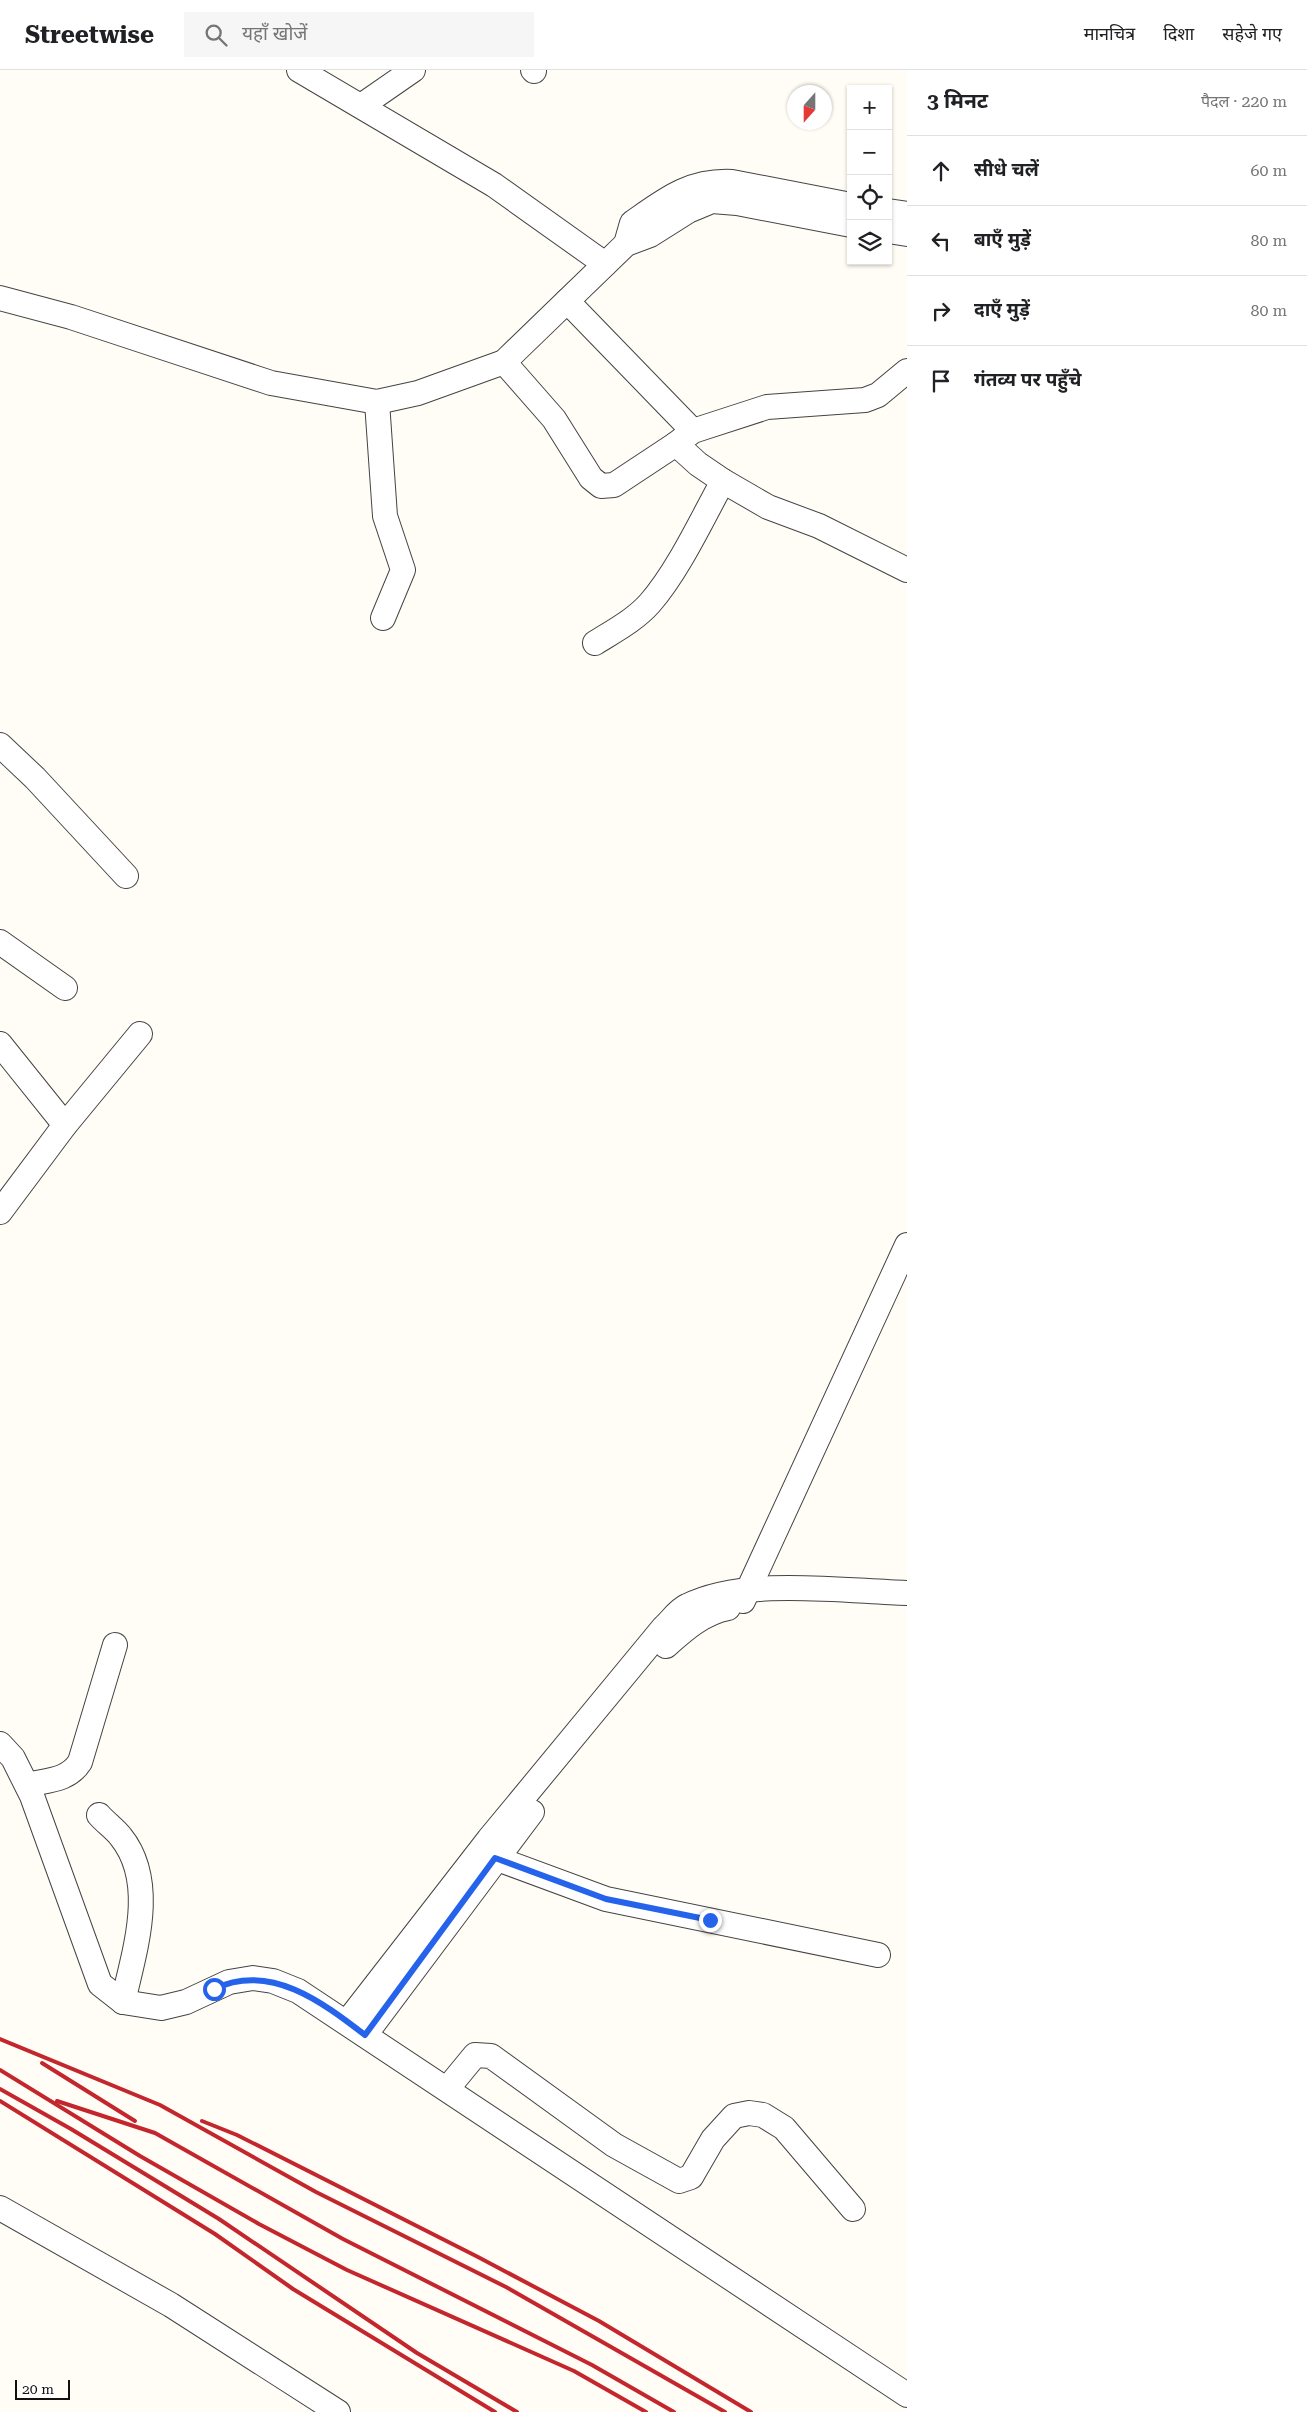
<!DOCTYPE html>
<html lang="hi">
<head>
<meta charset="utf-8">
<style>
	:root { --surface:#fff; --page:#f6f6f6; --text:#202124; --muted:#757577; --line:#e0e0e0 }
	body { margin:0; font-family:"Roboto Serif","Noto Sans Devanagari",serif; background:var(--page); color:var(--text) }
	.controls { position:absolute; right:15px; top:15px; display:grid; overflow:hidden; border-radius:0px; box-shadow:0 1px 4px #0004 }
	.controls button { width:45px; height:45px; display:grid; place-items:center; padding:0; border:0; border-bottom:1px solid var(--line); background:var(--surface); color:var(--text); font:25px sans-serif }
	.compass { position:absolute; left:787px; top:15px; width:45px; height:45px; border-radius:50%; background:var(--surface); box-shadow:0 1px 4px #0004; rotate:201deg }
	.scale { position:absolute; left:15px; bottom:12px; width:55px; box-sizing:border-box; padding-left:5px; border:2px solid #111; border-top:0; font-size:14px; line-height:18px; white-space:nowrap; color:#111; -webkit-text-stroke:4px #fff; paint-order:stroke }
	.stop { position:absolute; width:15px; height:15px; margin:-11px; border:4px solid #2563eb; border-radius:50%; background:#fff }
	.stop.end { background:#2563eb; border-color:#fff; box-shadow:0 1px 5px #0008 }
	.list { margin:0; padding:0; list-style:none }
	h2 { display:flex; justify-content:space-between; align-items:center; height:65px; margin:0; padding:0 20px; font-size:21px }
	h2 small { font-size:16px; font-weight:400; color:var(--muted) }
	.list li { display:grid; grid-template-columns:32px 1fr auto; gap:15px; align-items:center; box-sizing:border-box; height:70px; padding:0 20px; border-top:1px solid var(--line) }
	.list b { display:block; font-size:19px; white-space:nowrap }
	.list em { font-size:16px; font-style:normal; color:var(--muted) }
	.icon { flex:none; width:28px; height:28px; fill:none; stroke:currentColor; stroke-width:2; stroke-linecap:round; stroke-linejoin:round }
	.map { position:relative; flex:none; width:907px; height:2342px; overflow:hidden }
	header { display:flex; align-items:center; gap:30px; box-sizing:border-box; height:70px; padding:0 25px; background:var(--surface); border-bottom:1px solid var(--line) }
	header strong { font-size:24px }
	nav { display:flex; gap:28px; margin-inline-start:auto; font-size:18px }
	.search { width:350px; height:45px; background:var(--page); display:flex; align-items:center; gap:12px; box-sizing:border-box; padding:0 18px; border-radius:0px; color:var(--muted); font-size:19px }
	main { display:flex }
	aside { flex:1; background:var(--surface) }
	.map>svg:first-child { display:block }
</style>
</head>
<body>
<header>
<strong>Streetwise</strong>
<div class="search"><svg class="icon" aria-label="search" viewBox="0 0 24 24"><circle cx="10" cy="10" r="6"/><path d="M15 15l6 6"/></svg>यहाँ खोजें</div>
<nav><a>मानचित्र</a><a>दिशा</a><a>सहेजे गए</a></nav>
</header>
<main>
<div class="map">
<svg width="907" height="2342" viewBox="0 0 907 2342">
	<rect width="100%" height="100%" fill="#fffdf5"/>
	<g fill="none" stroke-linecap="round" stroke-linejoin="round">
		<!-- minor casing -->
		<g stroke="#444" stroke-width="26">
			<g id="minor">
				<polyline points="299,0 494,115 605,194"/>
				<polyline points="533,0 534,1"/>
				<polyline points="361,36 413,0"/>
				<polyline points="888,141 907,144"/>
				<polyline points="888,161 907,164"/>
				<path d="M626 174 632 153C665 130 689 110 732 112L851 135"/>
				<polyline points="0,228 71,247 271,313 377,332 418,323 504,292 626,174 650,165 688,141 712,131 737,133 851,155"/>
				<polyline points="567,231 693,361"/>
				<polyline points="504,292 554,349 591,408 601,416 614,415 676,374 698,394 723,411 768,437 819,456 907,500"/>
				<polyline points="377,332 385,446 403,500 383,548"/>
				<polyline points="676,374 693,361 767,337 865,330 878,325 907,301"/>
				<path d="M595 573C614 561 635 550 650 533 678 501 702 449 723 411"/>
				<polyline points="0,675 35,708 126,806"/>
				<polyline points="0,872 65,918"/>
				<polyline points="0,974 65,1055"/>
				<polyline points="0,1142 65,1055 140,964"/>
				<polyline points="743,1531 907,1175"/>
				<path d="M666 1576C685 1559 703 1543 728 1538"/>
				<polyline points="0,1674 13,1688 32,1726 100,1914 123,1932 161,1938 186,1932 229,1912 253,1908 273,1911 298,1921 907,2325"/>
				<path d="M27 1715C47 1710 68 1711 80 1692L115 1575"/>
				<path d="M99 1745C106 1753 115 1759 121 1767 158 1813 134 1882 123 1932"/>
				<polyline points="495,1788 606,1829 878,1885"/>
				<path d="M347 1952 489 1769 664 1557C671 1551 678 1540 687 1536 744 1507 842 1521 907 1523"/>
				<polyline points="365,1965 532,1742"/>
				<polyline points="447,2019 475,1985 491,1986 614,2075 679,2111 691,2107 713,2069 734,2046 749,2043 763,2045 784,2058 853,2139"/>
				<polyline points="0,2138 171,2235 338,2342"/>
			</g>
		</g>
		<!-- minor -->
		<use href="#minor" stroke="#fff" stroke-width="24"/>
		<!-- rail -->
		<g stroke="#c4262e" stroke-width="4">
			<polyline points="0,1969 160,2035 316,2122 506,2217 725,2342"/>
			<polyline points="42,1993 135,2051"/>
			<polyline points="0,2000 140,2086 259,2154 347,2200 574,2301 646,2342"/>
			<polyline points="0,2019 71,2059 219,2149 417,2283 517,2342"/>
			<polyline points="0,2031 215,2164 293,2219 495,2342"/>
			<polyline points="57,2031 155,2063 343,2169 592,2295 674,2342"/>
			<polyline points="202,2051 237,2065 478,2187 599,2251 751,2342"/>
		</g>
	</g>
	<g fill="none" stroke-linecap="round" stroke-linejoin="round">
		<!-- route -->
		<path stroke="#2563eb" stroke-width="6" d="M214 1919C270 1892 322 1932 365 1965L495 1788 606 1829 710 1850"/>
	</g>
</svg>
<div class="controls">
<button>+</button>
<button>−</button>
<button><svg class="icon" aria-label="locate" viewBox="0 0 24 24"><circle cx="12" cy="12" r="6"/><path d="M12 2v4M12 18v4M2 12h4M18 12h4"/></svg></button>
<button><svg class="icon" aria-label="layers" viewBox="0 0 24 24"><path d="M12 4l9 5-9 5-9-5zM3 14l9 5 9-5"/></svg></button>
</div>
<svg class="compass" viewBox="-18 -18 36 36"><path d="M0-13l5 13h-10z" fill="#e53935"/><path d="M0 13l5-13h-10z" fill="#757577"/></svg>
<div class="scale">20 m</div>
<div class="stop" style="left:214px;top:1919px"></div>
<div class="stop end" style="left:710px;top:1850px"></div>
</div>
<aside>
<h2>3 मिनट<small>पैदल · 220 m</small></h2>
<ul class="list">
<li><svg class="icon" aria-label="ahead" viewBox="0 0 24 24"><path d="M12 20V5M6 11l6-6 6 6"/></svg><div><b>सीधे चलें</b></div><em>60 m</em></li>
<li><svg class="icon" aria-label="left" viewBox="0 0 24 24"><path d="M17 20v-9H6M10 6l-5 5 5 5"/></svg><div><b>बाएँ मुड़ें</b></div><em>80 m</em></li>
<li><svg class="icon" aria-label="right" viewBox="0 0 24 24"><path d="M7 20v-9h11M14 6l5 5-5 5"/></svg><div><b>दाएँ मुड़ें</b></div><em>80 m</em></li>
<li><svg class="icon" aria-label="arrive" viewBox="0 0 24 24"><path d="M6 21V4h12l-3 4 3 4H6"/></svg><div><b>गंतव्य पर पहुँचे</b></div></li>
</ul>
</aside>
</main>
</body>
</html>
